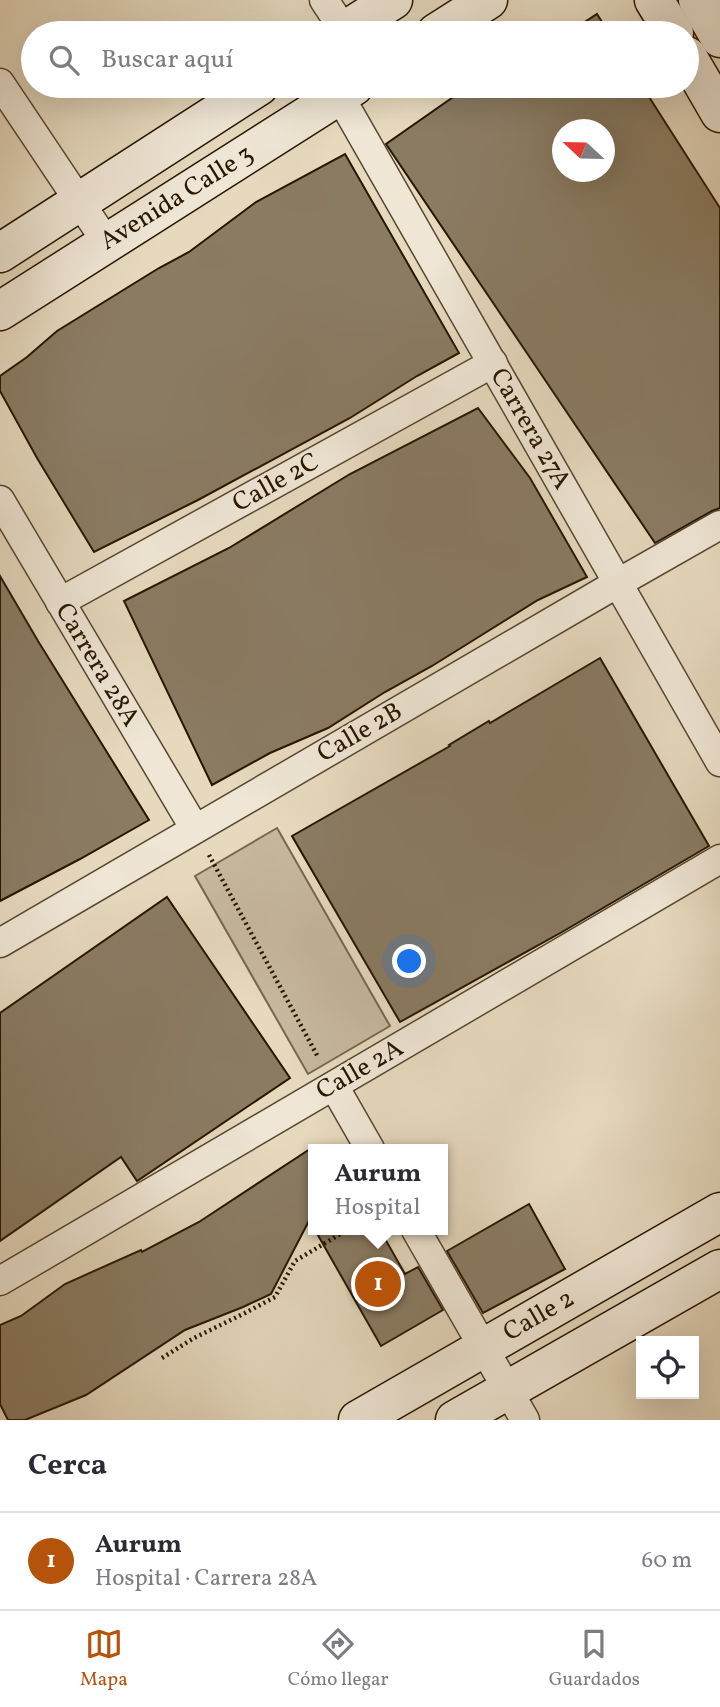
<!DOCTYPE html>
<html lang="es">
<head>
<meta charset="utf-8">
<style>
	:root { --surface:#fff; --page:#f2f2f3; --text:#2b2b33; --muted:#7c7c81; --line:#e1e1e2; --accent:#b45309 }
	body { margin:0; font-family:Vollkorn,serif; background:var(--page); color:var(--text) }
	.controls { position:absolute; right:21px; bottom:21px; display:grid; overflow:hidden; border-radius:0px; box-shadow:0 7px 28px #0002 }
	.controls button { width:63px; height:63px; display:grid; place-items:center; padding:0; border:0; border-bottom:2px solid var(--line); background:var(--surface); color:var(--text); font:35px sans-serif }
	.compass { position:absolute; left:552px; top:119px; width:63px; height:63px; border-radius:50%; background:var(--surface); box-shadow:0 7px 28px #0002; rotate:292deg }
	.you { position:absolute; left:410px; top:962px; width:24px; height:24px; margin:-18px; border:5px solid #fff; border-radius:50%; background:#1a73e8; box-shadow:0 0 0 10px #1a73e833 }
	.badge { display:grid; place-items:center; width:46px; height:46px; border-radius:50%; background:var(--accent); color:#fff; font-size:23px; font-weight:700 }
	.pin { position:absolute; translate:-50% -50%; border:4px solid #fff; box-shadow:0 2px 7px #0006 }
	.popup { position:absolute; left:308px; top:1144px; width:140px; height:91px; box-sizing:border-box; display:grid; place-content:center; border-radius:0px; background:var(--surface); filter:drop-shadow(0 2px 5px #0005); font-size:23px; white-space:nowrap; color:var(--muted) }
	.popup b { font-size:26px; color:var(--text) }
	.popup::after { content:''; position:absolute; left:50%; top:100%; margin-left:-14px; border:14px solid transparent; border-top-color:var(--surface) }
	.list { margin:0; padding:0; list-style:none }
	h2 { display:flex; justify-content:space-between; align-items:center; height:91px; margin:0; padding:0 28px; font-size:30px }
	h2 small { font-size:23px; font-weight:400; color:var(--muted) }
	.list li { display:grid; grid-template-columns:46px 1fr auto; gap:21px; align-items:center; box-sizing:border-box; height:98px; padding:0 28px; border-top:2px solid var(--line) }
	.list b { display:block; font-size:26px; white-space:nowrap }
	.list p { margin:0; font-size:23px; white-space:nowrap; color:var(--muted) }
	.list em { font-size:23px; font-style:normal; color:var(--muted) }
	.icon { flex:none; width:38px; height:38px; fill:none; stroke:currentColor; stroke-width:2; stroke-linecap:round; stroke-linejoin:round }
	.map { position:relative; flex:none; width:720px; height:1420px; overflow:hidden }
	.search { position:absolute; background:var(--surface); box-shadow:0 7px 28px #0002; left:21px; right:21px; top:21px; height:77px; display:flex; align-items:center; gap:18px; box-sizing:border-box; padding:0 24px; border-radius:38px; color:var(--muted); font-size:26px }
	.sheet { height:189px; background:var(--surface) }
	nav { display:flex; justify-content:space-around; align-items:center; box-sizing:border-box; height:98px; border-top:2px solid var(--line); background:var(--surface); font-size:19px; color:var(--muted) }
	nav a { display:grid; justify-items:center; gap:4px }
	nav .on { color:var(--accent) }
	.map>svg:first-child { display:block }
</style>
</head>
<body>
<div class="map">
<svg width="720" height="1420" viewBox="0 0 720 1420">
	<rect width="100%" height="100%" fill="#e6d9be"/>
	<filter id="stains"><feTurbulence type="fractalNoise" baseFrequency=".00286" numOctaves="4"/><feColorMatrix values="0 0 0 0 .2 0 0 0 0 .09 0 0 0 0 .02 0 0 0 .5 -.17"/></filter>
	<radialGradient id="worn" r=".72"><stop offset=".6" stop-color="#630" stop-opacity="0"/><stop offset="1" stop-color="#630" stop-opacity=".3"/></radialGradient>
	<!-- green -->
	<polygon fill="#c6b89e" stroke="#76674f" stroke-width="2" points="277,828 390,1026 308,1074 195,876"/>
	<!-- building -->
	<g fill="#8a7b63" stroke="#271600" stroke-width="2" fill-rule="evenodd">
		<polygon points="597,14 609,33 568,33"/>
		<path d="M469 86H642L720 208V508L712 511 655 543 386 144ZM563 130H605V172H563Z"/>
		<polygon points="345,154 459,353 417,376 350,418 198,500 94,552 37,458 0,391 0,376 27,357 57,331 159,268 189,252 256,202"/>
		<polygon points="478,408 530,478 587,577 538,600 432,666 385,692 328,728 270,753 212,785 124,601 229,548 350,474"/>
		<polygon points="0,576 38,641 149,820 80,859 0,901"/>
		<polygon points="600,658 709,846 562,932 400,1022 292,836 450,746 449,745 489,721 490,723"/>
		<polygon points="167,897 290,1078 137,1181 121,1157 0,1241 0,1013"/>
		<polygon points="313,1147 313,1213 271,1294 243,1307 185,1330 86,1395 25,1420 8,1420 0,1404 0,1325 21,1316 65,1284 141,1250 142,1252 199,1222"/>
		<polygon points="529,1204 565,1269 483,1313 447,1251"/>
		<polygon points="315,1230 380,1230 405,1274 418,1267 443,1310 381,1346"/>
	</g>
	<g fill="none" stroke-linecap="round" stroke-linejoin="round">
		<!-- street casing -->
		<g stroke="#574730" stroke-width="31">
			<g id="street">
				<polyline points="324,0 346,33"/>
				<polyline points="0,83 107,243"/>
				<polyline points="339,95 720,762"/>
				<polyline points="0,500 195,829"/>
				<polyline points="60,602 493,363"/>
				<polyline points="0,943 618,583 720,525"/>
				<polyline points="334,1086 370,1149"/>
				<polyline points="416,1230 525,1420"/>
				<polyline points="0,1281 720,859"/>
			</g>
		</g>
		<!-- secondary casing -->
		<g stroke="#271600" stroke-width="41">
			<g id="secondary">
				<polyline points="654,0 674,33"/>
				<polyline points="698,0 720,38"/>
				<polyline points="341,33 393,0"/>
				<polyline points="436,33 488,0"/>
				<polyline points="687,56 720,113"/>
				<polyline points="0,253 259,86"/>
				<polyline points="0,311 354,86"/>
				<polyline points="358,1420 720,1212"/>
				<polyline points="455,1420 720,1269"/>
			</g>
		</g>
		<!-- path -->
		<g stroke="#271600" stroke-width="4.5" stroke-dasharray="2 3.5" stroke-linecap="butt">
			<polyline points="209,855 318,1057"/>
			<polyline points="162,1358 194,1338 245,1313 275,1297 295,1261 347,1230"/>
		</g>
		<!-- street -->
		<use href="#street" stroke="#efe6d5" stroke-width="28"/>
		<!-- secondary -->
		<use href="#secondary" stroke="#efe6d5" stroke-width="38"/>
	</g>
	<g text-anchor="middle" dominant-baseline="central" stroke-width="5" stroke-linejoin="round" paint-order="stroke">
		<!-- street labels -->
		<g font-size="26" fill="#271600" stroke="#efe6d5">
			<text transform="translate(177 198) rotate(-32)">Avenida Calle 3</text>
			<text transform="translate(530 429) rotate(60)">Carrera 27A</text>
			<text transform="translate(276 483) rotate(-29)">Calle 2C</text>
			<text transform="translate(97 665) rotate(59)">Carrera 28A</text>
			<text transform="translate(360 733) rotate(-30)">Calle 2B</text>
			<text transform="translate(360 1070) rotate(-30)">Calle 2A</text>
			<text transform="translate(539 1316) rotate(-30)">Calle 2</text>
		</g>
	</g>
	<rect width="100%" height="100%" filter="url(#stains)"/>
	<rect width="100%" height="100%" fill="url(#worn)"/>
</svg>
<div class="controls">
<button><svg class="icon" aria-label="locate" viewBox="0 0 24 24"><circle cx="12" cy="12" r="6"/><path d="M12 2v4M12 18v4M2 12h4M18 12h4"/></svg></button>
</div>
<svg class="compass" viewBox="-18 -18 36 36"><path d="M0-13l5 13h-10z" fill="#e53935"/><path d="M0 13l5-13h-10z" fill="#7c7c81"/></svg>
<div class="you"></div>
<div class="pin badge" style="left:378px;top:1284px">1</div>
<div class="popup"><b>Aurum</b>Hospital</div>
<div class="search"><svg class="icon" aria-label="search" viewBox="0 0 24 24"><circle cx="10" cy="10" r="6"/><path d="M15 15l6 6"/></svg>Buscar aquí</div>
</div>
<section class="sheet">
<h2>Cerca<small></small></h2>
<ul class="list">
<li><span class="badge">1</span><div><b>Aurum</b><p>Hospital · Carrera 28A</p></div><em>60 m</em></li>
</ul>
</section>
<nav>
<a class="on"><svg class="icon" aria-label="map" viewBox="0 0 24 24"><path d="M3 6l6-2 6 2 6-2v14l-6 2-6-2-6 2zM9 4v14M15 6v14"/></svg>Mapa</a>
<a><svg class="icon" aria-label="directions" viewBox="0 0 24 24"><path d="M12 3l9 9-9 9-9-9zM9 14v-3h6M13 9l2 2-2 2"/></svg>Cómo llegar</a>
<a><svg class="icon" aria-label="saved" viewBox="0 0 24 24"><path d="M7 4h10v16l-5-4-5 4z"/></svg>Guardados</a>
</nav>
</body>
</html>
